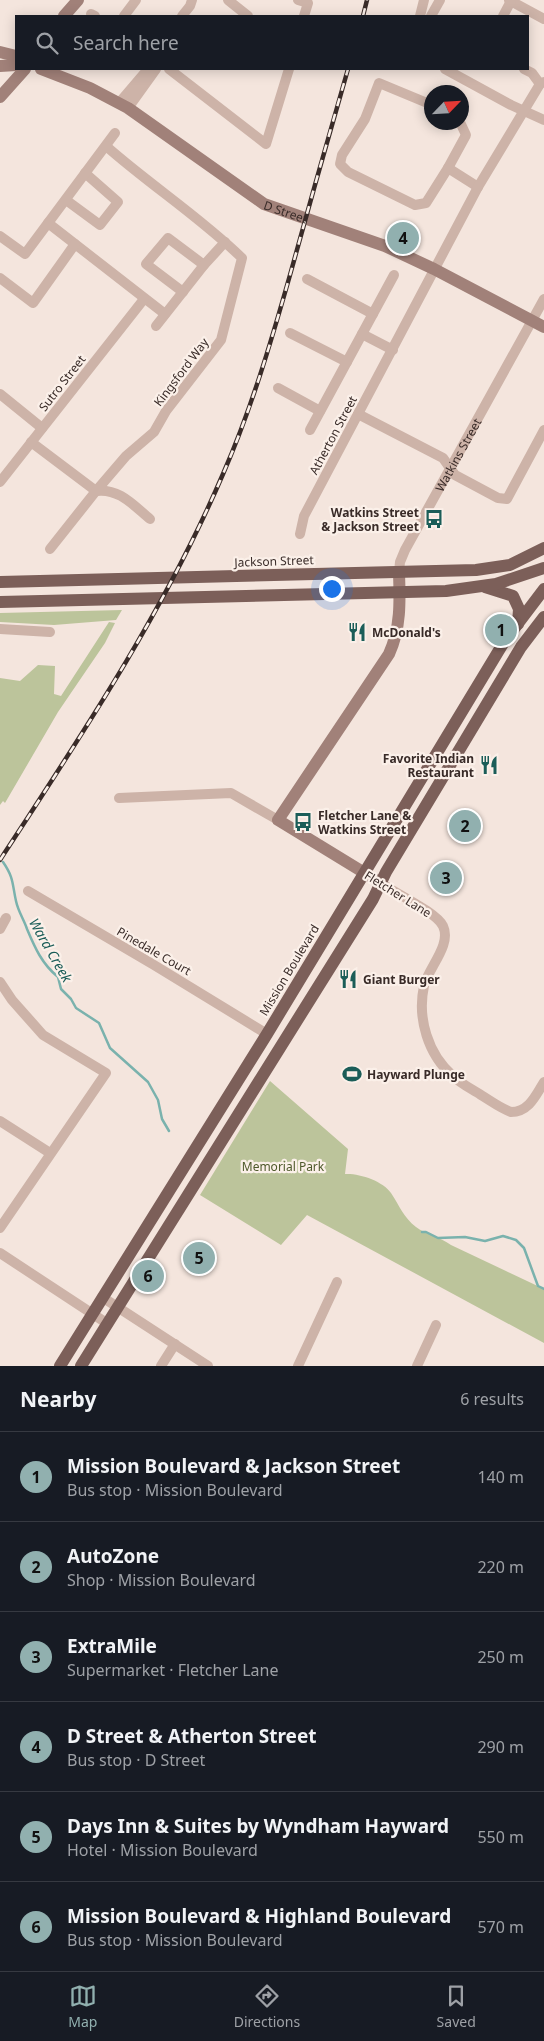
<!DOCTYPE html>
<html lang="en">
<head>
<meta charset="utf-8">
<style>
	:root { --surface:#171b24; --page:#20242c; --text:#f1f3f6; --muted:#9ea1a6; --line:#363941; --accent:#91b0af }
	body { margin:0; font-family:"Noto Sans",sans-serif; background:var(--page); color:var(--text) }
	.compass { position:absolute; left:424px; top:85px; width:45px; height:45px; border-radius:50%; background:var(--surface); box-shadow:0 2px 12px #0003; rotate:65deg }
	.you { position:absolute; left:331px; top:588px; width:18px; height:18px; margin:-12px; border:4px solid #fff; border-radius:50%; background:#1a73e8; box-shadow:0 0 0 8px #1a73e833 }
	.badge { display:grid; place-items:center; width:32px; height:32px; border-radius:50%; background:var(--accent); color:#111; font-size:16px; font-weight:700 }
	.pin { position:absolute; translate:-50% -50%; border:2px solid #fff; box-shadow:0 1px 5px #0006 }
	.list { margin:0; padding:0; list-style:none }
	h2 { display:flex; justify-content:space-between; align-items:center; height:65px; margin:0; padding:0 20px; font-size:21px }
	h2 small { font-size:16px; font-weight:400; color:var(--muted) }
	.list li { display:grid; grid-template-columns:32px 1fr auto; gap:15px; align-items:center; box-sizing:border-box; height:90px; padding:0 20px; border-top:1px solid var(--line) }
	.list b { display:block; font-size:19px; white-space:nowrap }
	.list p { margin:0; font-size:16px; white-space:nowrap; color:var(--muted) }
	.list em { font-size:16px; font-style:normal; color:var(--muted) }
	.icon { flex:none; width:28px; height:28px; fill:none; stroke:currentColor; stroke-width:2; stroke-linecap:round; stroke-linejoin:round }
	.map { position:relative; flex:none; width:544px; height:1366px; overflow:hidden }
	.search { position:absolute; background:var(--surface); box-shadow:0 2px 12px #0003; left:15px; right:15px; top:15px; height:55px; display:flex; align-items:center; gap:12px; box-sizing:border-box; padding:0 18px; border-radius:0px; color:var(--muted); font-size:19px }
	.sheet { height:605px; background:var(--surface) }
	nav { display:flex; justify-content:space-around; align-items:center; box-sizing:border-box; height:70px; border-top:1px solid var(--line); background:var(--surface); font-size:14px; color:var(--muted) }
	nav a { display:grid; justify-items:center; gap:2px }
	nav .on { color:var(--accent) }
	.map>svg:first-child { display:block }
</style>
</head>
<body>
<div class="map">
<svg width="544" height="1366" viewBox="0 0 544 1366">
	<rect width="100%" height="100%" fill="#f4e5dd"/>
	<!-- green -->
	<g fill="#bcc49b">
		<polygon points="122,610 116,620 54,625 0,622 0,613"/>
		<polygon points="109,622 115,623 105,643 58,712 5,803 3,801 0,805 0,678 20,681 38,665 55,666 54,694 61,696"/>
		<path d="M270 1081 348 1149 345 1174C359 1173 383 1181 391 1193 399 1205 404 1218 416 1227 425 1234 440 1237 451 1245L544 1289V1343L307 1215 281 1245 200 1195Z"/>
	</g>
	<g fill="none" stroke-linecap="round" stroke-linejoin="round">
		<!-- stream -->
		<g stroke="#7ab2ad" stroke-width="2.5">
			<path d="M3 862C14 878 12 883 16 901 18 911 24 920 27 929 35 948 42 964 58 977L61 989 71 999 76 1008 99 1023 110 1048 148 1082 158 1100 162 1119 169 1131"/>
			<polyline points="422,1232 426,1232 438,1238 465,1237 485,1241 503,1236 516,1240 524,1248 538,1286 544,1289"/>
		</g>
		<!-- street -->
		<g stroke="#cdb3a8" stroke-width="10">
			<polyline points="228,0 248,16"/>
			<polyline points="298,0 308,3 304,16"/>
			<polyline points="509,0 544,19"/>
			<polyline points="91,14 95,16"/>
			<polyline points="124,16 136,0"/>
			<polyline points="182,16 190,6 192,0"/>
			<polyline points="420,16 424,0"/>
			<polyline points="431,16 440,0"/>
			<polyline points="503,16 511,1"/>
			<polyline points="169,69 266,144 289,69"/>
			<polyline points="445,69 511,105 544,120"/>
			<polyline points="524,69 532,73 540,84"/>
			<polyline points="119,103 148,69"/>
			<polyline points="432,105 379,83 365,119 342,155 340,164 348,172 415,205 426,203 448,168 466,135 460,122"/>
			<polyline points="128,108 156,69"/>
			<polyline points="448,168 478,187"/>
			<polyline points="66,200 100,225 118,202 85,173"/>
			<polyline points="48,223 165,314"/>
			<polyline points="0,236 25,254 115,133"/>
			<polyline points="0,278 33,303 75,244"/>
			<polyline points="307,279 373,314"/>
			<polyline points="183,292 146,264 168,238 204,265"/>
			<polyline points="156,326 204,265 225,242"/>
			<polyline points="290,333 347,362"/>
			<polyline points="362,334 393,350"/>
			<polyline points="278,388 320,411"/>
			<polyline points="0,394 42,428"/>
			<polyline points="358,414 443,458 455,475 498,498 507,499 544,430"/>
			<polyline points="310,430 394,275"/>
			<polyline points="31,442 96,491"/>
			<polyline points="0,482 144,299"/>
			<path d="M96 491C119 488 133 505 150 519"/>
			<polyline points="300,534 304,516 478,187 540,84 544,82"/>
			<path d="M50 549 96 491 126 456 154 432 166 411 221 340 242 258C200 217 150 185 106 146"/>
			<path id="s1" d="M399 572 400 562 405 550 544 299"/>
			<polyline points="0,629 50,632"/>
			<polyline points="119,798 231,793 278,820"/>
			<path d="M381 883C396 894 436 912 443 926 452 945 428 968 424 986 417 1018 428 1055 453 1076 461 1084 472 1089 481 1095 491 1101 500 1108 511 1112 529 1112 536 1095 544 1082"/>
			<polyline points="28,891 154,965 267,1034"/>
			<polyline points="0,929 6,918"/>
			<polyline points="0,982 12,1000 43,1035 106,1073 0,1228"/>
			<polyline points="0,1121 50,1153"/>
			<polyline points="0,1253 108,1324"/>
			<polyline points="102,1297 208,1366"/>
			<polyline points="161,1366 175,1344"/>
			<polyline points="298,1366 337,1282"/>
			<polyline points="417,1366 436,1325"/>
		</g>
		<!-- secondary -->
		<g stroke="#a18179" stroke-width="12">
			<polyline points="64,16 78,0"/>
			<polyline points="0,52 16,56"/>
			<polyline points="0,66 16,65"/>
			<path id="s2" d="M41 69 90 88 128 108 264 204 385 246 434 269 544 327"/>
			<polyline points="0,97 25,69"/>
			<path d="M381 883 278 820 389 654C401 628 400 601 399 572"/>
		</g>
		<!-- primary -->
		<g stroke="#7c5f59" stroke-width="12">
			<polyline points="0,582 476,570 510,565 544,548"/>
			<polyline points="485,587 513,596 519,609 518,624"/>
			<polyline points="0,602 446,591 496,584 544,568"/>
			<polyline points="60,1366 267,1034 504,642 544,589"/>
			<polyline points="81,1366 373,899 386,872 521,647 544,617"/>
		</g>
		<!-- rail casing -->
		<g stroke="#392b28" stroke-width="4.5">
			<g id="rail">
				<polyline points="363,16 367,0"/>
				<path d="M0 860C81 736 164 612 223 474 251 410 271 342 290 275 309 206 328 138 348 69"/>
			</g>
		</g>
		<!-- rail -->
		<use href="#rail" stroke="#fbf0e9" stroke-width="2.5" stroke-dasharray="8" stroke-linecap="butt"/>
	</g>
	<!-- icons -->
	<defs>
		<g id="bus-bare" transform="scale(1.5)"><path d="M-5-6H5V4H4V6H2V4H-2V6H-4V4H-5ZM-3.5-4V0h7V-4ZM-3.5 1.2v1.5H-2V1.2ZM2 1.2v1.5H3.5V1.2Z" fill="#1b5d58" stroke="#fbf0e9" stroke-width="2.5" paint-order="stroke"/></g>
		<g id="restaurant-bare" transform="scale(1.5)"><path d="M-5-6h1v4h1v-4h1v4h1v-4h1v5L-1.5 .5V6h-2V.5L-5-1ZM5-6V6H3V1.5H1.5Q1.5-4 5-6Z" fill="#1b5d58" stroke="#fbf0e9" stroke-width="2.5" paint-order="stroke"/></g>
		<g id="stadium-bare" transform="scale(1.5)"><path d="M0-5a6.5 5 0 1 0 0 10a6.5 5 0 1 0 0-10ZM-3.5-1.8h7v3.6h-7Z" fill="#1b5d58" stroke="#fbf0e9" stroke-width="2.5" paint-order="stroke"/></g>
	</defs>
	<g fill-rule="evenodd">
		<use href="#bus-bare" x="434" y="519"/>
		<use href="#restaurant-bare" x="357" y="632"/>
		<use href="#restaurant-bare" x="489" y="765"/>
		<use href="#bus-bare" x="303" y="822"/>
		<use href="#restaurant-bare" x="348" y="979"/>
		<use href="#stadium-bare" x="352" y="1074"/>
	</g>
	<g text-anchor="middle" dominant-baseline="central" stroke-width="4.5" stroke-linejoin="round" paint-order="stroke">
		<!-- street labels -->
		<g font-size="12" fill="#392b28" stroke="#fbf0e9">
			<text stroke="none"><textPath href="#s2" startOffset="285">D Street</textPath></text>
			<text transform="translate(181 372) rotate(-53)">Kingsford Way</text>
			<text transform="translate(62 383) rotate(-52)">Sutro Street</text>
			<text transform="translate(333 435) rotate(-62)">Atherton Street</text>
			<text stroke="none"><textPath href="#s1" startOffset="132">Watkins Street</textPath></text>
			<text transform="translate(274 561) rotate(-2)">Jackson Street</text>
			<text transform="translate(398 894) rotate(32)">Fletcher Lane</text>
			<text transform="translate(154 951) rotate(30)">Pinedale Court</text>
			<text transform="translate(289 970) rotate(-59)">Mission Boulevard</text>
		</g>
		<!-- poi labels -->
		<g font-size="12" font-weight="bold" fill="#392b28" stroke="#fbf0e9" text-anchor="start">
			<text x="419" y="512" text-anchor="end">Watkins Street<tspan x="419" dy="14">&amp; Jackson Street</tspan></text>
			<text x="372" y="632">McDonald's</text>
			<text x="474" y="758" text-anchor="end">Favorite Indian<tspan x="474" dy="14">Restaurant</tspan></text>
			<text x="318" y="815">Fletcher Lane &amp;<tspan x="318" dy="14">Watkins Street</tspan></text>
			<text x="363" y="979">Giant Burger</text>
			<text x="367" y="1074">Hayward Plunge</text>
		</g>
		<!-- park labels -->
		<g font-size="12" fill="#4e592b" stroke="#fbf0e9">
			<text x="283" y="1166">Memorial Park</text>
		</g>
		<!-- water labels -->
		<g font-size="14" font-style="italic" fill="#1b5d58" stroke="#fbf0e9">
			<text transform="translate(51 950) rotate(60)">Ward Creek</text>
		</g>
	</g>
</svg>
<svg class="compass" viewBox="-18 -18 36 36"><path d="M0-13l5 13h-10z" fill="#e53935"/><path d="M0 13l5-13h-10z" fill="#9ea1a6"/></svg>
<div class="you"></div>
<div class="pin badge" style="left:501px;top:630px">1</div>
<div class="pin badge" style="left:465px;top:826px">2</div>
<div class="pin badge" style="left:446px;top:878px">3</div>
<div class="pin badge" style="left:403px;top:238px">4</div>
<div class="pin badge" style="left:199px;top:1258px">5</div>
<div class="pin badge" style="left:148px;top:1276px">6</div>
<div class="search"><svg class="icon" aria-label="search" viewBox="0 0 24 24"><circle cx="10" cy="10" r="6"/><path d="M15 15l6 6"/></svg>Search here</div>
</div>
<section class="sheet">
<h2>Nearby<small>6 results</small></h2>
<ul class="list">
<li><span class="badge">1</span><div><b>Mission Boulevard &amp; Jackson Street</b><p>Bus stop · Mission Boulevard</p></div><em>140 m</em></li>
<li><span class="badge">2</span><div><b>AutoZone</b><p>Shop · Mission Boulevard</p></div><em>220 m</em></li>
<li><span class="badge">3</span><div><b>ExtraMile</b><p>Supermarket · Fletcher Lane</p></div><em>250 m</em></li>
<li><span class="badge">4</span><div><b>D Street &amp; Atherton Street</b><p>Bus stop · D Street</p></div><em>290 m</em></li>
<li><span class="badge">5</span><div><b>Days Inn &amp; Suites by Wyndham Hayward</b><p>Hotel · Mission Boulevard</p></div><em>550 m</em></li>
<li><span class="badge">6</span><div><b>Mission Boulevard &amp; Highland Boulevard</b><p>Bus stop · Mission Boulevard</p></div><em>570 m</em></li>
</ul>
</section>
<nav>
<a class="on"><svg class="icon" aria-label="map" viewBox="0 0 24 24"><path d="M3 6l6-2 6 2 6-2v14l-6 2-6-2-6 2zM9 4v14M15 6v14"/></svg>Map</a>
<a><svg class="icon" aria-label="directions" viewBox="0 0 24 24"><path d="M12 3l9 9-9 9-9-9zM9 14v-3h6M13 9l2 2-2 2"/></svg>Directions</a>
<a><svg class="icon" aria-label="saved" viewBox="0 0 24 24"><path d="M7 4h10v16l-5-4-5 4z"/></svg>Saved</a>
</nav>
</body>
</html>
